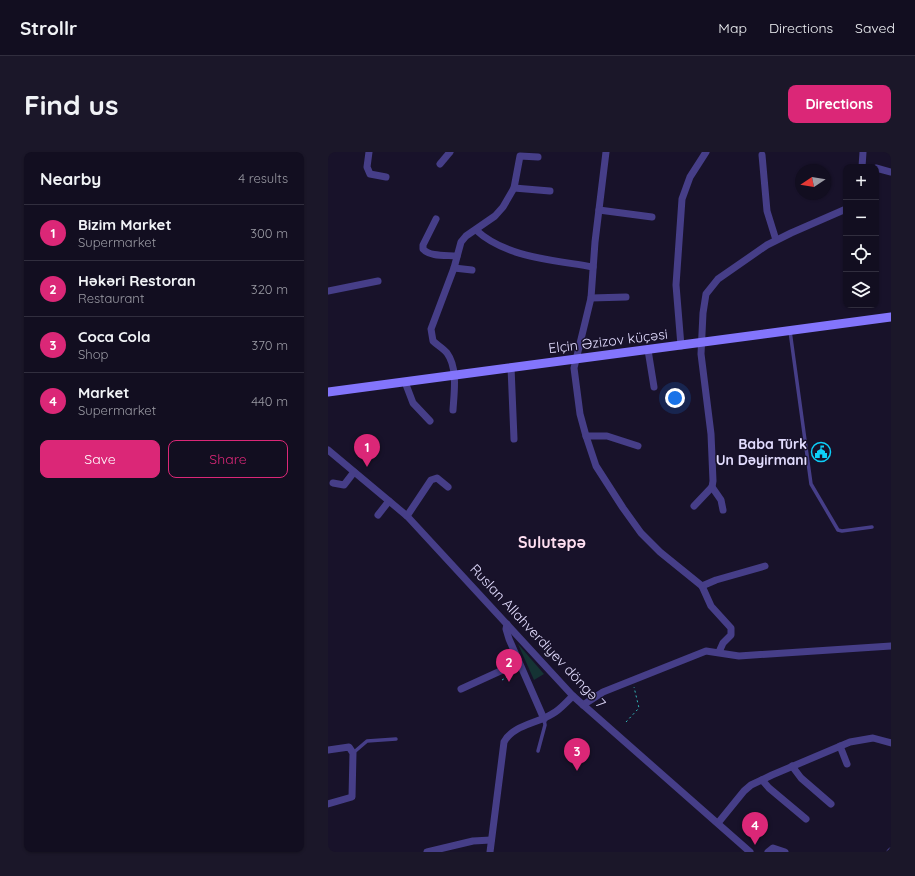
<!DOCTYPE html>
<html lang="en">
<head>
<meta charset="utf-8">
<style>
	:root { --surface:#120e20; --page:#1b1729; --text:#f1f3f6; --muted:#9c9ca5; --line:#312e3e; --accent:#db2777 }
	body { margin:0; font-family:Quicksand,sans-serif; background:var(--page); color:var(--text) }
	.controls { position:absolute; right:12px; top:12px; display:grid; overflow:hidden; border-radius:8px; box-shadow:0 1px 3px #0004 }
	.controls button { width:36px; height:36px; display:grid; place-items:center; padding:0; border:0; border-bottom:1px solid var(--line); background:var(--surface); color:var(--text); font:20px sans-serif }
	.compass { position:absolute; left:467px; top:12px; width:36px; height:36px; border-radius:50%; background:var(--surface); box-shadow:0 1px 3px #0004; rotate:258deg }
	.you { position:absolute; left:347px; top:246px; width:14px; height:14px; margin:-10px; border:3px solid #fff; border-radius:50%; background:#1a73e8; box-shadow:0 0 0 6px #1a73e833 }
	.badge { display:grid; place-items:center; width:26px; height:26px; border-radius:50%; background:var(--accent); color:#fff; font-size:13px; font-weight:700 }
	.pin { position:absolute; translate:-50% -33px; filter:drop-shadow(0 1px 2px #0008) }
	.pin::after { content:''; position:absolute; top:21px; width:14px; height:12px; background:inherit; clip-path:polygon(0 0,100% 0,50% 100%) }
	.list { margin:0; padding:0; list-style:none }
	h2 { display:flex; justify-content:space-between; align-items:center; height:52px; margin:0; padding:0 16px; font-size:17px }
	h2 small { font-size:13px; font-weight:400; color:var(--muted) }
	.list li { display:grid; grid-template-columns:26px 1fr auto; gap:12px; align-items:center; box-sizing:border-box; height:56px; padding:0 16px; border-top:1px solid var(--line) }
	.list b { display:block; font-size:15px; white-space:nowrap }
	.list p { margin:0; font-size:13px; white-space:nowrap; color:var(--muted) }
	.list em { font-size:13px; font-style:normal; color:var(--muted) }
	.actions { display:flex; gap:8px; padding:12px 16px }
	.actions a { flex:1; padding:9px 0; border:1px solid var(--accent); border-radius:8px; text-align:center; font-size:14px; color:var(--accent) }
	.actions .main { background:var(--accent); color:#fff }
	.icon { flex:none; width:22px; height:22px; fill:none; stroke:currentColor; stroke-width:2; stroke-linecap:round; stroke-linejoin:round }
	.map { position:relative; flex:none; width:563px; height:700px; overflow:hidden; border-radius:8px }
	header { display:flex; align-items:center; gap:24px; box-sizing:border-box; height:56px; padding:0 20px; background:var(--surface); border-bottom:1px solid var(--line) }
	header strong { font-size:19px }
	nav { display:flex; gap:22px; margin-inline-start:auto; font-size:14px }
	.intro { display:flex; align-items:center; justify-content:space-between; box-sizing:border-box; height:96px; padding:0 24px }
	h1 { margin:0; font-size:28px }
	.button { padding:10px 18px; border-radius:8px; background:var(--accent); color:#fff; font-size:14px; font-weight:700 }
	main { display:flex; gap:24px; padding:0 24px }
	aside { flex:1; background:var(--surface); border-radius:8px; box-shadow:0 1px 3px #0004 }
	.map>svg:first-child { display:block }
</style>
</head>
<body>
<header>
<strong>Strollr</strong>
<nav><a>Map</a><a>Directions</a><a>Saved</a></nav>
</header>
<div class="intro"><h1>Find us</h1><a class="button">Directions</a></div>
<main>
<aside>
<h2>Nearby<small>4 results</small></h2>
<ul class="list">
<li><span class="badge">1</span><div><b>Bizim Market</b><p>Supermarket</p></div><em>300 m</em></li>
<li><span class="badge">2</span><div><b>Həkəri Restoran</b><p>Restaurant</p></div><em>320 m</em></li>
<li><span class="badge">3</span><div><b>Coca Cola</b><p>Shop</p></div><em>370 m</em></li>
<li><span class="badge">4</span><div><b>Market</b><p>Supermarket</p></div><em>440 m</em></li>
</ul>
<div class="actions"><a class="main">Save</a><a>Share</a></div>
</aside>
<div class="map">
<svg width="563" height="700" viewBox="0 0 563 700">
	<rect width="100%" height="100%" fill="#18122a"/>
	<!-- green -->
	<polygon fill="#153334" points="190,492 216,522 206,528"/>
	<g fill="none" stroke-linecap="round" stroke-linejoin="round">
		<!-- path -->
		<g stroke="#34b8ba" stroke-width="1" stroke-dasharray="2 3" stroke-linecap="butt">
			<polyline points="174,528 184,522"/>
			<polyline points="298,570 311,556 306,535"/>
		</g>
		<!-- lane -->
		<g stroke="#463e88" stroke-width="3.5">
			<polyline points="462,179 483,332 510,378 514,379 544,375"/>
			<polyline points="210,599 217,573 216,567"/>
			<polyline points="25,601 39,589 68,587"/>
		</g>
		<!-- street -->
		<g stroke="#463e88" stroke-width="7">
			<polyline points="41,0 39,15 42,22 58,25"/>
			<polyline points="278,0 267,90 263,146 246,216 252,262 258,284 268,314 295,356 313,381 332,400 374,434 383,454 403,476 403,483 395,491 391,500"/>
			<polyline points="434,3 439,59 448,88"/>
			<polyline points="112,12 122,0"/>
			<polyline points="534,15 535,0"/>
			<polyline points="548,16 563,20"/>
			<polyline points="186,36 222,39"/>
			<polyline points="271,58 324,65"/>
			<path d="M108 67 95 93V97C102 105 118 103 129 104"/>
			<path d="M148 78C178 106 227 108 265 115"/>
			<polyline points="126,116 144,118"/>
			<polyline points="0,139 50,129"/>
			<polyline points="263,146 298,145"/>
			<polyline points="353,194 348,133 354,47 362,25 378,0"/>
			<polyline points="320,198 326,235"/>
			<polyline points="183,215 186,287"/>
			<polyline points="77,230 85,251 102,269"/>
			<path d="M125 258C126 241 130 216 119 201 115 196 109 193 105 189L103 177 126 116 133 90 138 84 167 64 175 55 186 36 192 4 210 5"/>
			<polyline points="258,284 279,284 310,294"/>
			<polyline points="0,298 79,364 245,544 422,700"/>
			<polyline points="5,331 16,333 26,320"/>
			<polyline points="384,335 393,348 395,358"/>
			<polyline points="366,354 384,335 385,329 383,282 373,202 375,161 378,142 390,127 439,93 463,81 518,57"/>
			<polyline points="50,363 61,349"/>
			<polyline points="79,364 103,328 109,326 120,335"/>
			<polyline points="374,434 388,428 437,414"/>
			<polyline points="179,472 178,477 181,487 216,567"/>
			<polyline points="133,537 190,511"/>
			<polyline points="255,553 275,540 378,499 411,504 563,494"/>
			<polyline points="512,594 519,612"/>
			<polyline points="0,598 21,595 25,601 24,645 0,652"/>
			<polyline points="464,614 473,626 503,652"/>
			<polyline points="434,628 441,636 478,667"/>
			<polyline points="390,671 416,639 423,633 444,623 522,590 545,586 563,591"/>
			<polyline points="99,700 145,689 163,688"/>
			<path d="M162 700 176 590C185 573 208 572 224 562 232 558 238 550 245 544"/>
			<polyline points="440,700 445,696 457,700"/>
			<polyline points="562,700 563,699"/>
		</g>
		<!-- secondary -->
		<polyline stroke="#8375fc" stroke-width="9" points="0,240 563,165"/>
	</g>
	<!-- icons -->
	<defs>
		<g id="civic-ring" transform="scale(1)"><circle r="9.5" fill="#18122a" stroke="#0dcff9" stroke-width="1.5"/><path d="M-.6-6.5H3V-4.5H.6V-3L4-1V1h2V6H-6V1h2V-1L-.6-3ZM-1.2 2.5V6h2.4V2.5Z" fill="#0dcff9"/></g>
	</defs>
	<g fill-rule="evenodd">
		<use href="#civic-ring" x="493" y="300"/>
	</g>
	<g text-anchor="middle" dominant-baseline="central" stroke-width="3" stroke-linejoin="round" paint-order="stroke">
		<!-- street labels -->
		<g font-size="14" fill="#e2dcfe" stroke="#18122a">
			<text transform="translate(280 189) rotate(-7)">Elçin Əzizov küçəsi</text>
			<text transform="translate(210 484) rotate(47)">Ruslan Allahverdiyev döngə 7</text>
		</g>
		<!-- poi labels -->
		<g font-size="14" font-weight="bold" fill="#e2dcfe" stroke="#18122a" text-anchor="end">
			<text x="479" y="292">Baba Türk<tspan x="479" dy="16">Un Dəyirmanı</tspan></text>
		</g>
		<!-- quarter labels -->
		<g font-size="16" font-weight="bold" fill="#fedef0" stroke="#18122a">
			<text x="224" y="390">Sulutəpə</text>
		</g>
	</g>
</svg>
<div class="controls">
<button>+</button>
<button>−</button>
<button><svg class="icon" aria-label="locate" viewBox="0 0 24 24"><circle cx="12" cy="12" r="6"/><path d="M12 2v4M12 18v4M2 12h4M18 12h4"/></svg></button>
<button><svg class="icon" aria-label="layers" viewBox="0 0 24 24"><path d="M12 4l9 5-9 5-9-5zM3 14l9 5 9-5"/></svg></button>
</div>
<svg class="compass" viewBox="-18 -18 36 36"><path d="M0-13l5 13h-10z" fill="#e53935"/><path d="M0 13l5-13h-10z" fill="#9c9ca5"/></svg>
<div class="you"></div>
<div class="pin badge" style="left:39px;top:315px">1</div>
<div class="pin badge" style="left:181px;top:530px">2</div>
<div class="pin badge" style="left:249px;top:619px">3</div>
<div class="pin badge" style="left:427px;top:693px">4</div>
</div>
</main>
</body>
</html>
